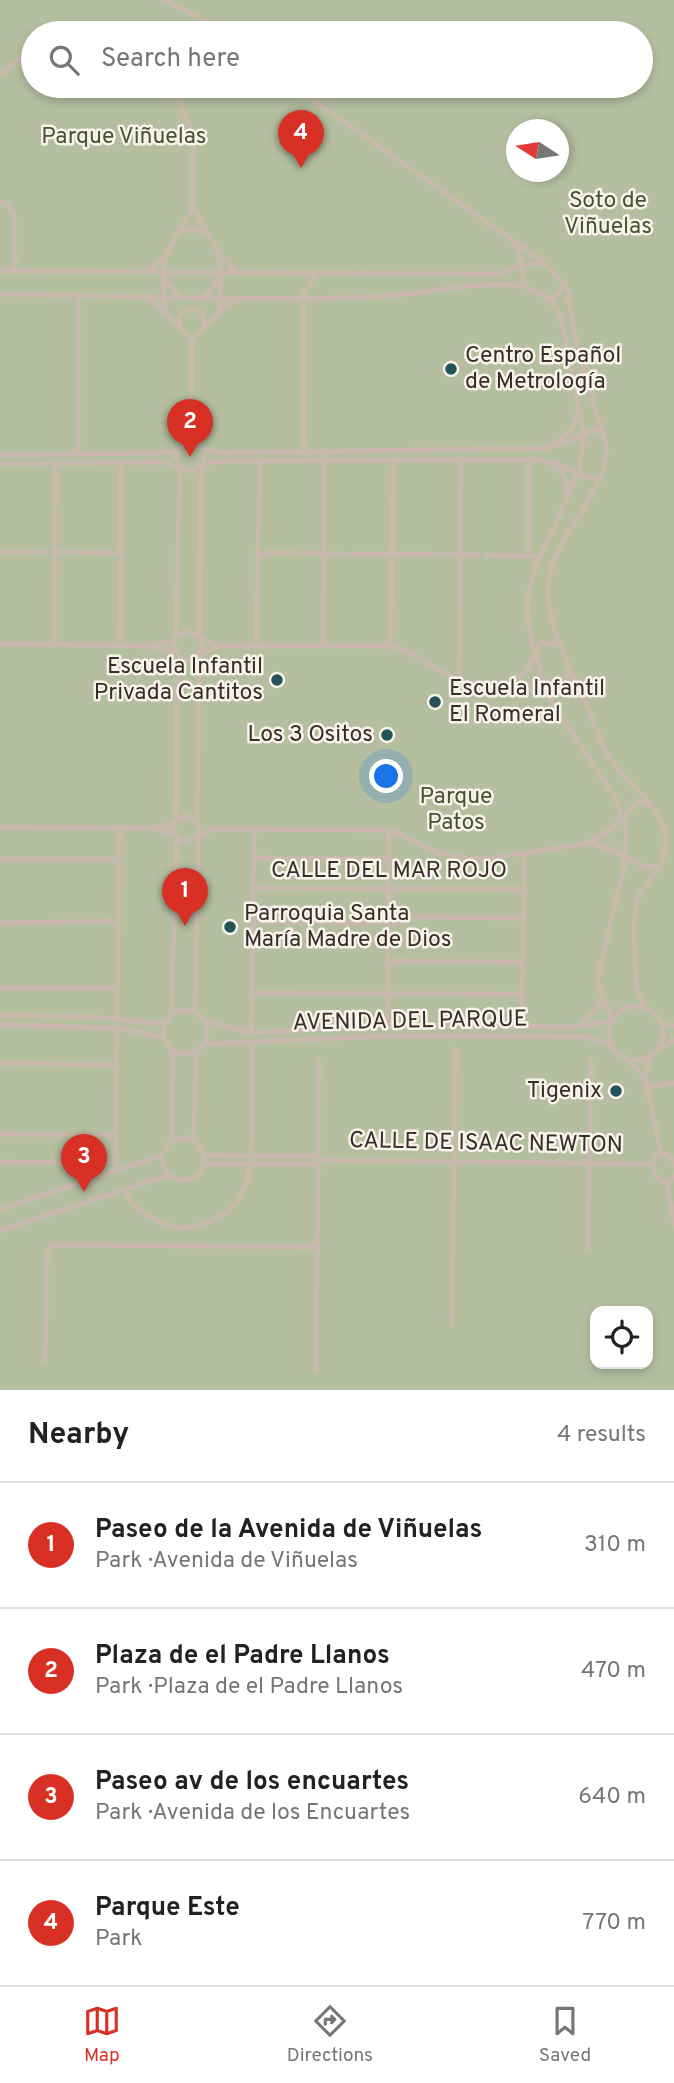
<!DOCTYPE html>
<html lang="en">
<head>
<meta charset="utf-8">
<style>
	:root { --surface:#fff; --page:#f2f2f2; --text:#222; --muted:#767676; --line:#e0e0e0; --accent:#d93025 }
	body { margin:0; font-family:Overpass,sans-serif; background:var(--page); color:var(--text) }
	.controls { position:absolute; right:21px; bottom:21px; display:grid; overflow:hidden; border-radius:14px; box-shadow:0 4px 10px #0003 }
	.controls button { width:63px; height:63px; display:grid; place-items:center; padding:0; border:0; border-bottom:2px solid var(--line); background:var(--surface); color:var(--text); font:35px sans-serif }
	.compass { position:absolute; left:506px; top:119px; width:63px; height:63px; border-radius:50%; background:var(--surface); box-shadow:0 4px 10px #0003; rotate:282deg }
	.you { position:absolute; left:387px; top:777px; width:24px; height:24px; margin:-18px; border:5px solid #fff; border-radius:50%; background:#1a73e8; box-shadow:0 0 0 10px #1a73e833 }
	.badge { display:grid; place-items:center; width:46px; height:46px; border-radius:50%; background:var(--accent); color:#fff; font-size:23px; font-weight:700 }
	.pin { position:absolute; translate:-50% -58px; filter:drop-shadow(0 2px 4px #0008) }
	.pin::after { content:''; position:absolute; top:37px; width:24px; height:21px; background:inherit; clip-path:polygon(0 0,100% 0,50% 100%) }
	.list { margin:0; padding:0; list-style:none }
	h2 { display:flex; justify-content:space-between; align-items:center; height:91px; margin:0; padding:0 28px; font-size:30px }
	h2 small { font-size:23px; font-weight:400; color:var(--muted) }
	.list li { display:grid; grid-template-columns:46px 1fr auto; gap:21px; align-items:center; box-sizing:border-box; height:126px; padding:0 28px; border-top:2px solid var(--line) }
	.list b { display:block; font-size:26px; white-space:nowrap }
	.list p { margin:0; font-size:23px; white-space:nowrap; color:var(--muted) }
	.list em { font-size:23px; font-style:normal; color:var(--muted) }
	.icon { flex:none; width:38px; height:38px; fill:none; stroke:currentColor; stroke-width:2; stroke-linecap:round; stroke-linejoin:round }
	.map { position:relative; flex:none; width:674px; height:1390px; overflow:hidden }
	.search { position:absolute; background:var(--surface); box-shadow:0 4px 10px #0003; left:21px; right:21px; top:21px; height:77px; display:flex; align-items:center; gap:18px; box-sizing:border-box; padding:0 24px; border-radius:38px; color:var(--muted); font-size:26px }
	.sheet { height:595px; background:var(--surface) }
	nav { display:flex; justify-content:space-around; align-items:center; box-sizing:border-box; height:98px; border-top:2px solid var(--line); background:var(--surface); font-size:19px; color:var(--muted) }
	nav a { display:grid; justify-items:center; gap:4px }
	nav .on { color:var(--accent) }
	.map>svg:first-child { display:block }
</style>
</head>
<body>
<div class="map">
<svg width="674" height="1390" viewBox="0 0 674 1390">
	<rect width="100%" height="100%" fill="#f1e9df"/>
	<!-- green -->
	<path fill="#b5bfa0" fill-rule="evenodd" d="M0 0H674V1390H0ZM33 33H641V86H33ZM516 130H558V172H516ZM595 1311H648V1364H595Z"/>
	<g fill="none" stroke-linecap="round" stroke-linejoin="round">
		<!-- minor -->
		<g stroke="#c9b9ac" stroke-width="5">
			<polyline points="164,0 213,24 224,33"/>
			<polyline points="62,33 98,29 109,33"/>
			<polyline points="0,74 33,49"/>
			<polyline points="170,86 183,109 193,138 193,208 218,251 221,297 219,313 192,341"/>
			<polyline points="293,86 545,263"/>
			<polyline points="0,202 7,204 14,213 15,271"/>
			<polyline points="180,232 192,229 205,233"/>
			<polyline points="218,251 237,272"/>
			<polyline points="150,270 165,255"/>
			<path d="M0 271 499 274 522 265 545 263 564 284 558 294 550 299 524 286C521 271 524 254 513 242"/>
			<polyline points="163,279 181,297"/>
			<path d="M564 284 568 293 577 347 606 445C609 497 548 537 548 591 549 629 570 667 585 702 593 721 601 742 611 760 625 782 660 806 665 832 672 861 650 875 638 898 632 910 635 972 637 988 638 994 642 1001 645 1008"/>
			<path d="M0 294C123 296 246 301 369 297 421 296 472 280 524 286"/>
			<polyline points="146,297 165,313"/>
			<polyline points="205,297 220,277"/>
			<polyline points="550,299 561,318 584,434 579,472 534,570 527,599 528,621 532,643 549,698 616,799 627,831 624,867 597,982 613,1020"/>
			<polyline points="219,313 238,298"/>
			<path d="M179 326C178 316 182 312 190 308 202 310 204 315 205 326"/>
			<polyline points="192,341 167,314 163,297 165,255 193,208"/>
			<polyline points="190,443 192,341"/>
			<polyline points="560,445 591,431 597,430 602,435"/>
			<polyline points="201,448 222,453 550,448 571,430 579,408"/>
			<polyline points="78,453 78,295"/>
			<polyline points="304,454 303,294 317,273"/>
			<polyline points="0,455 160,453 178,451"/>
			<polyline points="553,462 588,478 599,478"/>
			<polyline points="0,464 163,462 189,471 196,469 201,465"/>
			<path d="M202 464 225 461 539 460C558 462 568 477 567 495"/>
			<polyline points="180,466 176,457 180,447 190,443 201,448 204,458 201,478 199,637"/>
			<polyline points="0,552 30,552"/>
			<polyline points="36,552 71,552"/>
			<polyline points="78,552 121,553"/>
			<polyline points="257,553 300,553"/>
			<polyline points="307,553 343,554"/>
			<polyline points="350,554 436,554"/>
			<polyline points="443,554 478,555"/>
			<polyline points="529,554 529,459"/>
			<polyline points="485,555 533,556"/>
			<circle cx="188" cy="646" r="14"/>
			<polyline points="176,638 180,467"/>
			<path d="M201 639 221 646H390C418 652 433 671 459 680 490 691 519 676 549 698"/>
			<polyline points="54,643 55,463"/>
			<polyline points="0,644 150,646 175,652"/>
			<polyline points="120,645 121,463"/>
			<polyline points="153,645 175,640"/>
			<polyline points="256,645 260,461"/>
			<polyline points="323,646 324,451"/>
			<polyline points="390,646 394,460"/>
			<polyline points="201,653 221,646"/>
			<polyline points="459,680 461,460"/>
			<polyline points="504,683 520,676 527,670 537,647 543,643 561,644"/>
			<polyline points="529,685 550,686 564,681 569,669"/>
			<polyline points="176,820 185,816 194,818 200,827 198,837 185,842 177,838 173,831 176,820 177,655"/>
			<polyline points="197,821 199,656"/>
			<polyline points="0,827 153,828 175,823"/>
			<polyline points="153,828 175,835"/>
			<polyline points="199,835 214,829 384,830 398,833 438,853 470,859 494,858 588,843 608,831 635,804 641,802 648,804"/>
			<polyline points="588,843 613,850 645,867 661,866"/>
			<polyline points="254,858 389,859"/>
			<polyline points="0,859 118,859"/>
			<polyline points="253,888 524,889"/>
			<polyline points="253,922 401,923 401,917 524,918"/>
			<polyline points="0,923 118,921"/>
			<polyline points="389,961 523,962"/>
			<polyline points="0,988 117,988"/>
			<polyline points="253,993 523,994"/>
			<circle cx="636" cy="1033" r="27"/>
			<circle cx="185" cy="1032" r="22"/>
			<polyline points="195,1012 198,837"/>
			<polyline points="171,1013 177,838"/>
			<polyline points="0,1015 97,1017 150,1023 164,1022"/>
			<polyline points="117,1018 119,828"/>
			<polyline points="205,1021 251,1033 388,1025 577,1027 613,1020"/>
			<polyline points="581,1024 598,1008 602,997"/>
			<polyline points="661,1024 674,1026"/>
			<polyline points="0,1025 117,1028 163,1037"/>
			<polyline points="388,1025 389,831"/>
			<polyline points="522,1027 524,853"/>
			<polyline points="117,1028 115,1161 119,1170"/>
			<polyline points="251,1033 254,829"/>
			<polyline points="204,1044 389,1036 585,1037 603,1042 614,1049"/>
			<polyline points="661,1047 674,1040"/>
			<polyline points="170,1049 173,1059 172,1141"/>
			<polyline points="649,1057 645,1078 661,1153"/>
			<polyline points="628,1059 645,1078"/>
			<polyline points="0,1063 117,1065"/>
			<polyline points="646,1087 674,1083"/>
			<polyline points="0,1134 115,1135"/>
			<circle cx="183" cy="1159" r="21"/>
			<polyline points="194,1140 196,1051"/>
			<polyline points="204,1155 310,1156 318,1160 652,1164"/>
			<polyline points="0,1162 102,1163 115,1161"/>
			<polyline points="204,1164 310,1164 318,1160"/>
			<path d="M674 1165 670 1156 661 1153C646 1161 652 1179 667 1183L674 1177"/>
			<polyline points="667,1183 674,1223"/>
			<path d="M125 1189C131 1209 151 1219 169 1225 181 1230 194 1227 206 1223 254 1206 251 1162 252 1119 252 1093 252 1068 252 1043"/>
			<polyline points="0,1210 162,1155"/>
			<polyline points="0,1231 169,1175"/>
			<polyline points="588,1249 591,1061"/>
			<polyline points="452,1326 455,1049"/>
			<polyline points="45,1361 47,1253 54,1245 317,1247"/>
			<polyline points="316,1370 319,1060"/>
		</g>
	</g>
	<!-- markers -->
	<g fill="#235356" stroke="#f9f3ec" stroke-width="2.5">
		<circle cx="451" cy="369" r="7"/>
		<circle cx="277" cy="680" r="7"/>
		<circle cx="435" cy="702" r="7"/>
		<circle cx="387" cy="735" r="7"/>
		<circle cx="230" cy="927" r="7"/>
		<circle cx="616" cy="1091" r="7"/>
	</g>
	<g text-anchor="middle" dominant-baseline="central" stroke-width="5" stroke-linejoin="round" paint-order="stroke">
		<!-- park labels -->
		<g font-size="23" fill="#475430" stroke="#f9f3ec">
			<text x="124" y="137">Parque Viñuelas</text>
			<text x="608" y="201">Soto de<tspan x="608" dy="26">Viñuelas</tspan></text>
			<text x="456" y="797">Parque<tspan x="456" dy="26">Patos</tspan></text>
		</g>
		<!-- poi labels -->
		<g font-size="23" fill="#372e2a" stroke="#f9f3ec" text-anchor="start">
			<text x="465" y="356">Centro Español<tspan x="465" dy="26">de Metrología</tspan></text>
			<text x="263" y="667" text-anchor="end">Escuela Infantil<tspan x="263" dy="26">Privada Cantitos</tspan></text>
			<text x="449" y="689">Escuela Infantil<tspan x="449" dy="26">El Romeral</tspan></text>
			<text x="373" y="735" text-anchor="end">Los 3 Ositos</text>
			<text x="244" y="914">Parroquia Santa<tspan x="244" dy="26">María Madre de Dios</tspan></text>
			<text x="602" y="1091" text-anchor="end">Tigenix</text>
		</g>
		<!-- street labels -->
		<g font-size="23" fill="#372e2a" stroke="#f9f3ec">
			<text x="389" y="871">CALLE DEL MAR ROJO</text>
			<text transform="translate(410 1022) rotate(-1)">AVENIDA DEL PARQUE</text>
			<text transform="translate(486 1144) rotate(1)">CALLE DE ISAAC NEWTON</text>
		</g>
	</g>
</svg>
<div class="controls">
<button><svg class="icon" aria-label="locate" viewBox="0 0 24 24"><circle cx="12" cy="12" r="6"/><path d="M12 2v4M12 18v4M2 12h4M18 12h4"/></svg></button>
</div>
<svg class="compass" viewBox="-18 -18 36 36"><path d="M0-13l5 13h-10z" fill="#e53935"/><path d="M0 13l5-13h-10z" fill="#767676"/></svg>
<div class="you"></div>
<div class="pin badge" style="left:185px;top:926px">1</div>
<div class="pin badge" style="left:190px;top:457px">2</div>
<div class="pin badge" style="left:84px;top:1192px">3</div>
<div class="pin badge" style="left:301px;top:168px">4</div>
<div class="search"><svg class="icon" aria-label="search" viewBox="0 0 24 24"><circle cx="10" cy="10" r="6"/><path d="M15 15l6 6"/></svg>Search here</div>
</div>
<section class="sheet">
<h2>Nearby<small>4 results</small></h2>
<ul class="list">
<li><span class="badge">1</span><div><b>Paseo de la Avenida de Viñuelas</b><p>Park · Avenida de Viñuelas</p></div><em>310 m</em></li>
<li><span class="badge">2</span><div><b>Plaza de el Padre Llanos</b><p>Park · Plaza de el Padre Llanos</p></div><em>470 m</em></li>
<li><span class="badge">3</span><div><b>Paseo av de los encuartes</b><p>Park · Avenida de los Encuartes</p></div><em>640 m</em></li>
<li><span class="badge">4</span><div><b>Parque Este</b><p>Park</p></div><em>770 m</em></li>
</ul>
</section>
<nav>
<a class="on"><svg class="icon" aria-label="map" viewBox="0 0 24 24"><path d="M3 6l6-2 6 2 6-2v14l-6 2-6-2-6 2zM9 4v14M15 6v14"/></svg>Map</a>
<a><svg class="icon" aria-label="directions" viewBox="0 0 24 24"><path d="M12 3l9 9-9 9-9-9zM9 14v-3h6M13 9l2 2-2 2"/></svg>Directions</a>
<a><svg class="icon" aria-label="saved" viewBox="0 0 24 24"><path d="M7 4h10v16l-5-4-5 4z"/></svg>Saved</a>
</nav>
</body>
</html>
